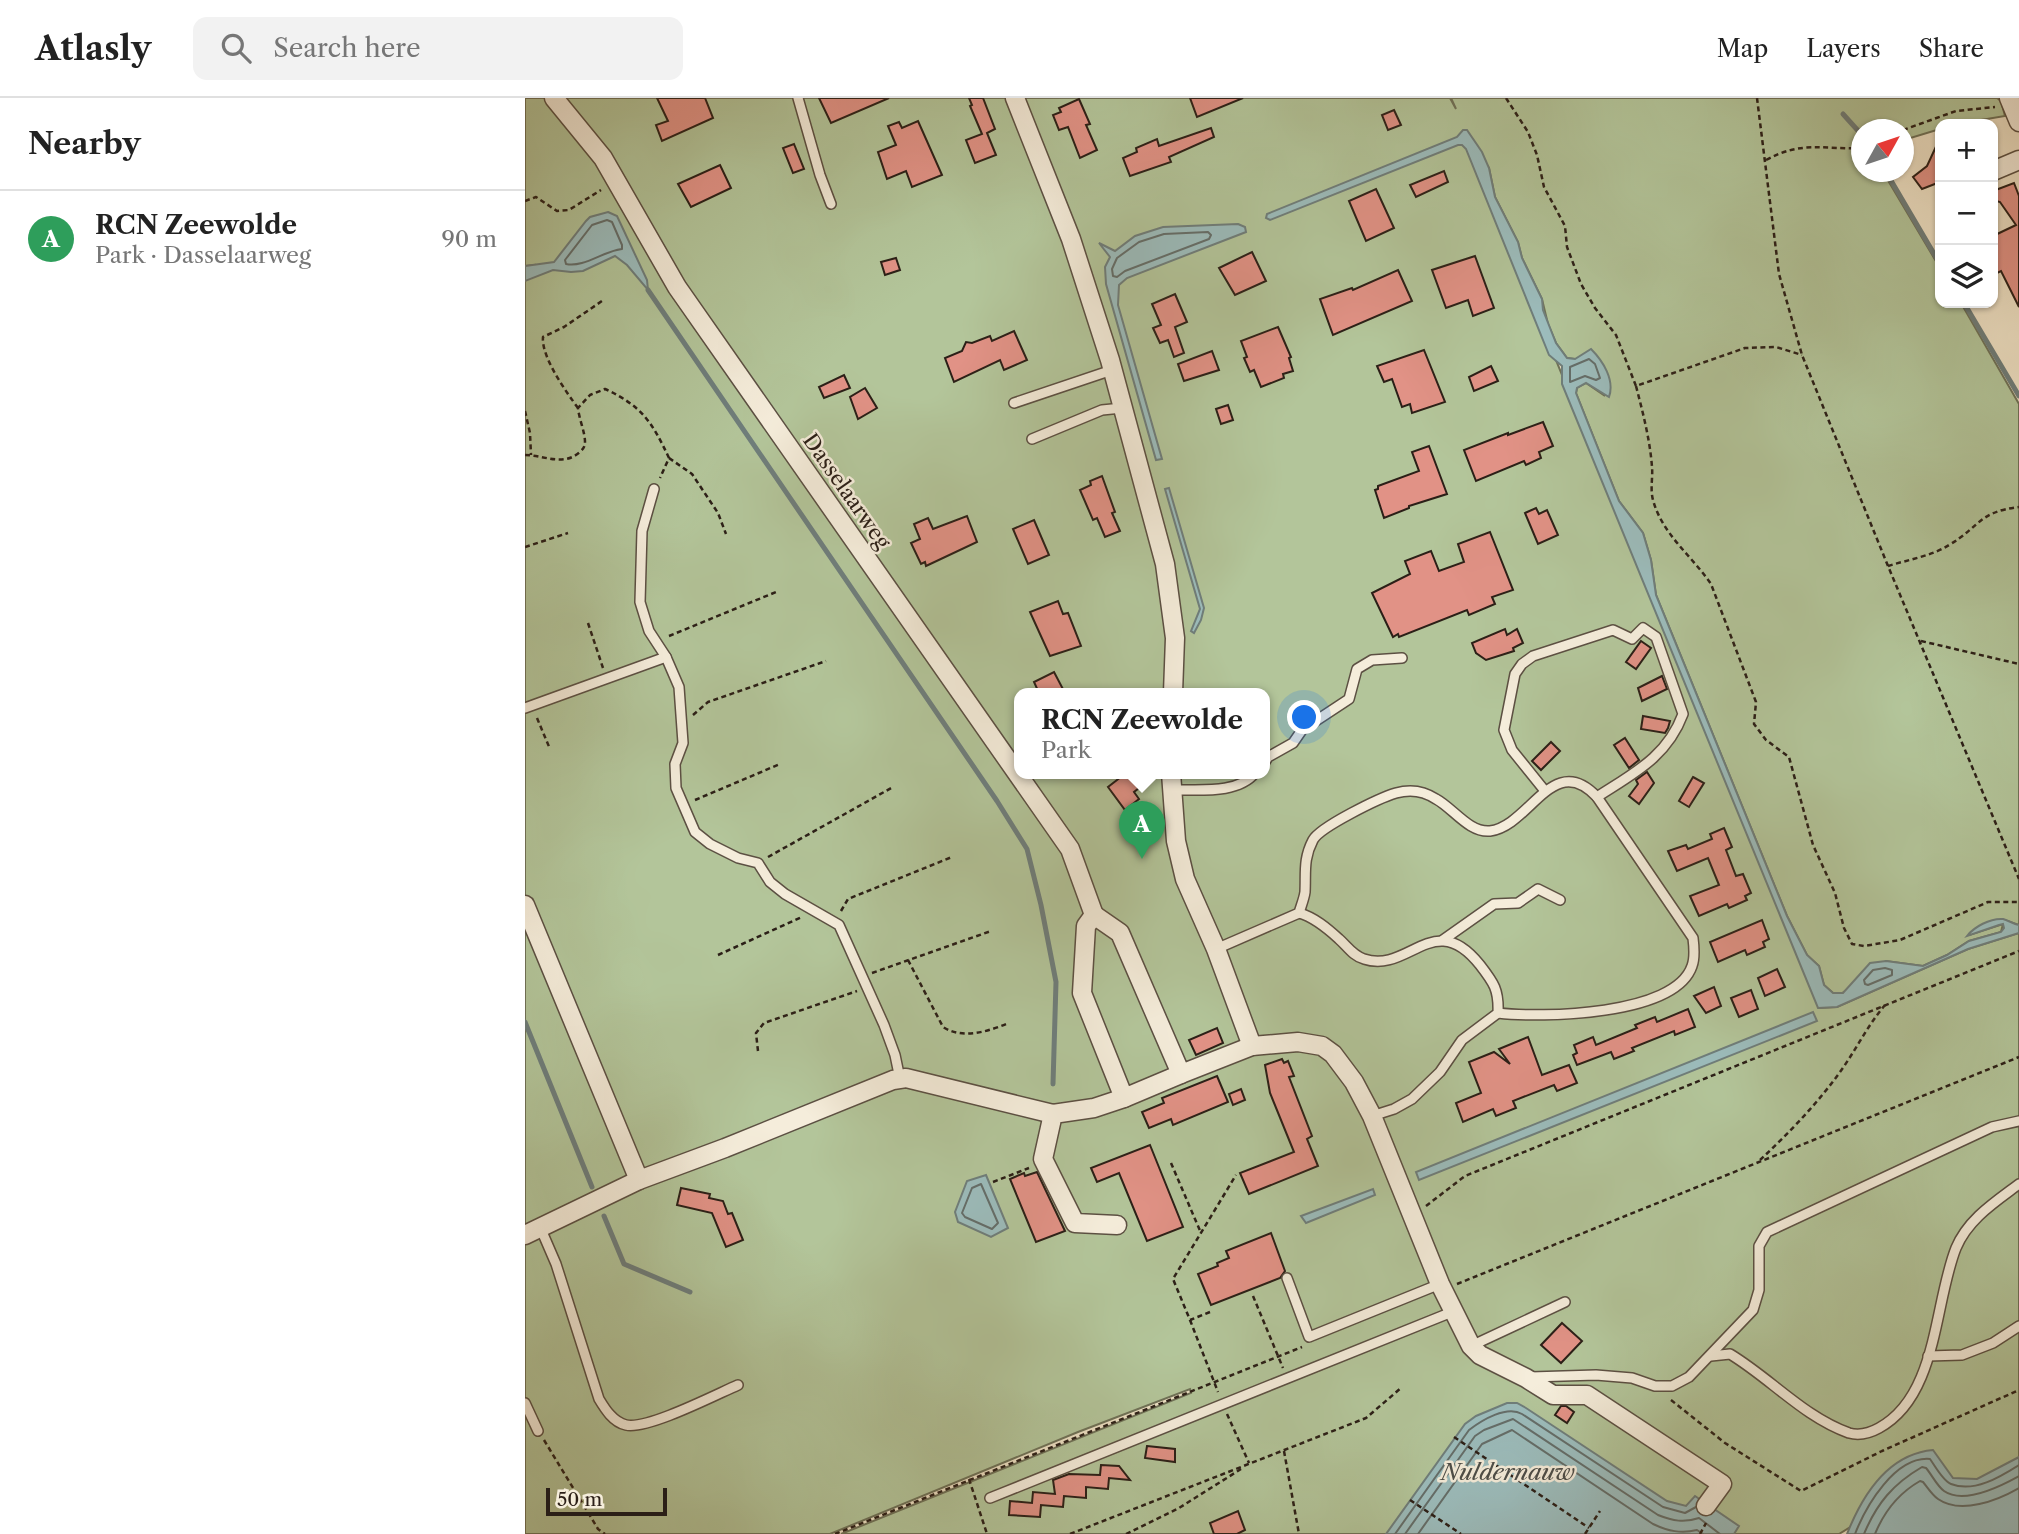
<!DOCTYPE html>
<html lang="en">
<head>
<meta charset="utf-8">
<style>
	:root { --surface:#fff; --page:#f2f2f2; --text:#222; --muted:#767676; --line:#e0e0e0; --accent:#b45309 }
	body { margin:0; font-family:"Libre Caslon Text",serif; background:var(--page); color:var(--text) }
	.controls { position:absolute; right:21px; top:21px; display:grid; overflow:hidden; border-radius:14px; box-shadow:0 2px 5px #0004 }
	.controls button { width:63px; height:63px; display:grid; place-items:center; padding:0; border:0; border-bottom:2px solid var(--line); background:var(--surface); color:var(--text); font:35px sans-serif }
	.compass { position:absolute; left:1326px; top:21px; width:63px; height:63px; border-radius:50%; background:var(--surface); box-shadow:0 2px 5px #0004; rotate:50deg }
	.scale { position:absolute; left:21px; bottom:18px; width:121px; box-sizing:border-box; padding-left:7px; border:4px solid #2b1f17; border-top:0; font-size:19px; line-height:24px; white-space:nowrap; color:#2b1f17; -webkit-text-stroke:5px #f5eddb; paint-order:stroke }
	.you { position:absolute; left:780px; top:620px; width:24px; height:24px; margin:-18px; border:5px solid #fff; border-radius:50%; background:#1a73e8; box-shadow:0 0 0 10px #1a73e833 }
	.badge { display:grid; place-items:center; width:46px; height:46px; border-radius:50%; background:var(--accent); color:#fff; font-size:23px; font-weight:700 }
	.pin { position:absolute; translate:-50% -58px; filter:drop-shadow(0 2px 4px #0008) }
	.pin::after { content:''; position:absolute; top:37px; width:24px; height:21px; background:inherit; clip-path:polygon(0 0,100% 0,50% 100%) }
	.popup { position:absolute; left:489px; top:590px; width:256px; height:91px; box-sizing:border-box; display:grid; place-content:center; border-radius:14px; background:var(--surface); filter:drop-shadow(0 2px 5px #0005); font-size:23px; white-space:nowrap; color:var(--muted) }
	.popup b { font-size:26px; color:var(--text) }
	.popup::after { content:''; position:absolute; left:50%; top:100%; margin-left:-14px; border:14px solid transparent; border-top-color:var(--surface) }
	.list { margin:0; padding:0; list-style:none }
	h2 { display:flex; justify-content:space-between; align-items:center; height:91px; margin:0; padding:0 28px; font-size:30px }
	h2 small { font-size:23px; font-weight:400; color:var(--muted) }
	.list li { display:grid; grid-template-columns:46px 1fr auto; gap:21px; align-items:center; box-sizing:border-box; height:98px; padding:0 28px; border-top:2px solid var(--line) }
	.list b { display:block; font-size:26px; white-space:nowrap }
	.list p { margin:0; font-size:23px; white-space:nowrap; color:var(--muted) }
	.list em { font-size:23px; font-style:normal; color:var(--muted) }
	.icon { flex:none; width:38px; height:38px; fill:none; stroke:currentColor; stroke-width:2; stroke-linecap:round; stroke-linejoin:round }
	.map { position:relative; flex:none; width:1494px; height:1436px; overflow:hidden }
	header { display:flex; align-items:center; gap:42px; box-sizing:border-box; height:98px; padding:0 35px; background:var(--surface); border-bottom:2px solid var(--line) }
	header strong { font-size:33px }
	nav { display:flex; gap:38px; margin-inline-start:auto; font-size:24px }
	.search { width:490px; height:63px; background:var(--page); display:flex; align-items:center; gap:18px; box-sizing:border-box; padding:0 24px; border-radius:14px; color:var(--muted); font-size:26px }
	main { display:flex }
	aside { flex:1; background:var(--surface) }
	.map>svg:first-child { display:block }
</style>
</head>
<body>
<header>
<strong>Atlasly</strong>
<div class="search"><svg class="icon" aria-label="search" viewBox="0 0 24 24"><circle cx="10" cy="10" r="6"/><path d="M15 15l6 6"/></svg>Search here</div>
<nav><a>Map</a><a>Layers</a><a>Share</a></nav>
</header>
<main>
<aside>
<h2>Nearby<small></small></h2>
<ul class="list">
<li><span class="badge" style="background:#2e9e5b">A</span><div><b>RCN Zeewolde</b><p>Park · Dasselaarweg</p></div><em>90 m</em></li>
</ul>
</aside>
<div class="map">
<svg width="1494" height="1436" viewBox="0 0 1494 1436">
	<rect width="100%" height="100%" fill="#efe3c7"/>
	<filter id="stains"><feTurbulence type="fractalNoise" baseFrequency=".00286" numOctaves="4"/><feColorMatrix values="0 0 0 0 .2 0 0 0 0 .09 0 0 0 0 .02 0 0 0 .5 -.17"/></filter>
	<radialGradient id="worn" r=".72"><stop offset=".6" stop-color="#630" stop-opacity="0"/><stop offset="1" stop-color="#630" stop-opacity=".3"/></radialGradient>
	<!-- green -->
	<path fill="#b3c59a" stroke="#6f7258" stroke-width="2" fill-rule="evenodd" d="M0 0H925L931 11 926 0H1472L1476 3 1480 18 1432 26H1415V31L1379 42 1378 32H1336V74H1358L1415 170V205H1436L1494 306V827L1477 821 1444 837 1478 826 1476 834 1444 843 1422 857 1398 868 1361 863 1316 896 1308 895 1299 887 1294 868 1282 857 1262 818 1131 497 1126 462 1118 435 1094 403 1051 295 1052 290 1061 285 1080 298 1050 261 1042 260 1031 245 1023 226 1017 201 997 160 993 144 970 99 964 70 938 33 1294 910 1312 909 1443 851 1494 835V1436L1392 1388 1314 1436H316L666 1295 665 1291 553 1334 305 1436H0V179L9 167 0 168ZM494 595H740V675H494Z"/>
	<!-- water -->
	<g fill="#9cbdbd" stroke="#6f7e7b" stroke-width="2">
		<path d="M938 32H942L957 54 964 70 970 99 993 144 997 160 1017 201 1018 212 1031 245 1042 260 1050 261 1066 251C1078 263 1090 282 1084 299L1061 285 1052 290 1051 295 1094 403 1118 435 1126 462 1131 497 1262 818 1282 857 1294 868 1299 887 1308 895H1318L1345 865 1361 863 1398 868 1422 857 1444 843 1476 834 1479 830 1478 826 1474 827 1442 838C1449 829 1465 820 1478 821 1483 822 1488 826 1494 827V835L1443 851 1312 909 1293 910 1037 286V268L1024 257 941 51 937 47H933L745 122 741 120 742 116 932 39Z"/>
		<polygon points="83,114 92,118 122,182 123,192 102,167 90,158 58,173 46,174 28,172 0,183 0,168 29,164 61,123 65,119"/>
		<polygon points="713,126 720,129 721,134 602,180 594,187 593,207 637,361 631,362 581,186 580,169 585,159 574,145 590,153 610,138 638,129"/>
		<polygon points="644,390 679,510 676,522 669,535 666,533 675,511 640,391"/>
		<polygon points="1288,914 1292,923 894,1082 891,1074"/>
		<polygon points="461,1077 483,1130 466,1139 433,1124 430,1114 442,1083"/>
		<polygon points="848,1091 850,1097 781,1125 776,1118"/>
		<polygon points="982,1305 992,1305 1001,1310 1142,1403 1161,1408 1170,1398 1214,1428 1209,1436 861,1436 940,1326 951,1318"/>
		<path d="M1408 1352 1428 1380 1452 1381 1494 1359V1436H1322C1337 1398 1363 1356 1408 1352Z"/>
	</g>
	<g fill="none" stroke-linecap="round" stroke-linejoin="round">
		<!-- shore -->
		<g stroke="#646e6a" stroke-width="2">
			<path d="M82 122 87 124 97 147V151C78 153 59 170 41 166L40 162 67 127Z"/>
			<polygon points="683,134 686,137 684,141 600,173 592,179 588,178 587,171 592,160 614,144 639,136"/>
			<polygon points="1064,261 1070,266 1075,280 1071,282 1060,278 1045,284 1045,269"/>
			<polygon points="1360,870 1367,872 1367,877 1343,887 1340,886 1339,882 1348,872"/>
			<polygon points="456,1086 473,1125 467,1131 440,1119 437,1115 447,1090"/>
			<path d="M870 1436 944 1332C957 1322 982 1307 997 1316L1138 1409 1160 1415 1171 1409"/>
			<path d="M880 1436 950 1338 959 1332 988 1321 1133 1417C1148 1423 1159 1425 1174 1420L1195 1436"/>
			<path d="M893 1436 957 1346 987 1332 1128 1426C1143 1433 1156 1436 1172 1432L1178 1436"/>
			<path d="M1330 1436C1341 1408 1370 1358 1405 1361 1410 1368 1418 1383 1426 1386 1449 1395 1475 1379 1494 1367"/>
			<path d="M1339 1436C1352 1405 1368 1386 1397 1369L1401 1370C1407 1377 1412 1388 1419 1393 1439 1407 1476 1388 1494 1378"/>
			<path d="M1350 1436C1359 1414 1374 1395 1395 1383L1398 1384C1403 1390 1407 1397 1413 1401 1436 1417 1473 1402 1494 1390"/>
		</g>
		<!-- stream -->
		<g stroke="#6f7e7b" stroke-width="5">
			<polyline points="1318,16 1336,36"/>
			<polyline points="1361,74 1415,166"/>
			<polyline points="123,192 472,703 502,751 516,807 531,884 528,986"/>
			<polyline points="1439,205 1494,298"/>
			<polyline points="0,924 67,1089"/>
			<polyline points="79,1118 99,1166 165,1194"/>
		</g>
	</g>
	<!-- building -->
	<g fill="#e19286" stroke="#2b1f17" stroke-width="2">
		<polygon points="132,0 180,0 188,20 137,43 131,27 143,23"/>
		<polygon points="294,0 364,0 306,25"/>
		<polygon points="444,0 458,0 470,31 462,35 471,57 450,65 441,42 457,36 445,8 447,7"/>
		<polygon points="665,0 718,0 672,19"/>
		<polygon points="554,1 565,26 561,27 572,52 555,60 543,29 534,32 528,17 536,14 534,10"/>
		<polygon points="869,12 876,27 863,32 857,17"/>
		<polygon points="393,23 417,77 387,89 381,73 362,81 353,54 371,47 363,28 374,24 377,30"/>
		<polygon points="686,30 689,39 644,59 646,64 605,78 598,60 612,54 611,50 632,41 634,48"/>
		<polygon points="1415,40 1415,84 1397,91 1388,79 1402,68"/>
		<polygon points="269,46 279,71 268,75 258,50"/>
		<polygon points="195,67 206,90 166,109 153,86"/>
		<polygon points="919,73 923,84 891,99 885,87"/>
		<polygon points="1489,85 1494,98 1494,209 1476,173 1468,177 1468,138 1491,127 1475,104 1468,102 1468,93"/>
		<polygon points="851,91 869,130 841,143 824,103"/>
		<polygon points="727,154 741,183 710,197 694,170"/>
		<polygon points="950,158 969,210 948,218 943,202 921,210 907,172"/>
		<polygon points="371,160 375,172 360,177 356,164"/>
		<polygon points="873,172 887,203 808,237 795,201 827,190 828,192"/>
		<polygon points="650,196 662,224 650,229 659,255 649,259 643,242 635,245 628,230 636,227 627,206"/>
		<polygon points="753,229 766,259 764,260 768,273 758,276 759,280 736,289 729,272 725,274 719,260 722,259 716,243"/>
		<polygon points="489,233 502,262 479,272 475,262 429,284 420,260 437,253 441,244 447,245 465,238 467,243"/>
		<polygon points="899,252 920,304 887,315 885,306 877,309 867,281 859,284 852,268"/>
		<polygon points="687,253 694,272 659,283 653,266"/>
		<polygon points="966,268 973,283 949,293 944,279"/>
		<polygon points="319,277 325,290 299,300 294,289"/>
		<polygon points="340,290 352,310 333,321 325,299"/>
		<polygon points="703,307 708,322 696,326 691,311"/>
		<polygon points="1018,324 1028,348 1014,354 1016,360 1001,367 999,363 951,383 939,352 983,335 983,337"/>
		<polygon points="904,348 922,396 884,408 884,410 859,420 850,392 853,391 853,388 894,373 887,354"/>
		<polygon points="577,378 590,414 587,415 595,433 580,439 572,420 568,422 555,392 566,387 565,383"/>
		<polygon points="1011,410 1014,416 1022,412 1033,437 1013,446 1000,415"/>
		<polygon points="442,418 452,444 401,468 400,464 396,466 386,445 395,441 389,426 403,420 408,431"/>
		<polygon points="509,422 524,457 503,466 488,431"/>
		<polygon points="965,434 988,492 967,499 970,506 944,517 942,512 874,539 873,536 868,539 847,495 885,476 880,463 906,453 914,473 939,464 933,446"/>
		<polygon points="533,503 538,516 543,515 556,548 525,558 505,514"/>
		<polygon points="980,531 982,537 992,531 998,545 988,550 989,553 961,562 951,555 947,545"/>
		<polygon points="1116,543 1126,550 1111,571 1101,564"/>
		<polygon points="529,574 540,595 514,595 509,584"/>
		<polygon points="1137,578 1142,591 1117,603 1113,590"/>
		<polygon points="1118,618 1145,623 1143,630 1140,635 1116,631"/>
		<polygon points="1100,640 1114,662 1104,670 1089,647"/>
		<polygon points="1026,644 1035,653 1016,672 1007,663"/>
		<polygon points="1122,674 1129,685 1114,706 1104,698 1113,686 1111,682"/>
		<polygon points="601,675 614,690 609,694 614,701 600,712 583,689"/>
		<polygon points="1168,679 1179,685 1164,709 1154,703"/>
		<polygon points="1199,730 1207,749 1201,752 1211,778 1218,776 1226,795 1220,798 1222,802 1204,810 1202,806 1174,818 1165,798 1194,787 1183,760 1152,773 1143,753 1161,747 1163,751 1187,741 1185,736"/>
		<polygon points="1237,822 1244,841 1238,844 1240,849 1222,857 1220,852 1193,864 1185,844"/>
		<polygon points="1252,871 1260,889 1240,898 1233,880"/>
		<polygon points="1189,889 1196,908 1181,915 1169,898"/>
		<polygon points="1226,892 1233,911 1214,919 1206,900"/>
		<polygon points="1163,911 1170,929 1150,937 1149,933 1107,950 1109,953 1089,961 1086,954 1052,967 1048,957 1052,955 1049,947 1068,939 1071,947 1112,930 1110,927 1130,919 1132,924"/>
		<polygon points="692,930 698,945 671,957 664,942"/>
		<polygon points="1003,939 1017,977 1044,967 1052,985 1032,993 1029,987 988,1003 991,1010 971,1018 968,1011 938,1024 931,1005 956,995 944,964 969,954 985,966 974,951"/>
		<polygon points="757,961 759,965 763,963 769,978 764,979 787,1038 782,1041 793,1068 724,1096 715,1075 769,1054 745,995 740,967"/>
		<polygon points="692,978 703,1004 648,1027 646,1021 624,1030 617,1014 639,1005 637,1000"/>
		<polygon points="716,991 720,1002 708,1007 704,996"/>
		<polygon points="625,1047 658,1129 622,1143 594,1075 572,1084 566,1070"/>
		<polygon points="512,1074 540,1133 511,1144 485,1081 499,1075 500,1078"/>
		<polygon points="156,1090 185,1096 184,1100 198,1103 203,1116 207,1115 218,1142 201,1149 187,1115 152,1107"/>
		<polygon points="746,1135 760,1173 755,1180 686,1207 673,1176 693,1168 692,1165 704,1160 701,1153"/>
		<polygon points="1037,1225 1057,1243 1036,1265 1016,1247"/>
		<polygon points="1036,1308 1041,1308 1049,1314 1042,1325 1030,1317"/>
		<polygon points="622,1348 650,1351 650,1364 620,1360"/>
		<polygon points="576,1367 594,1368 605,1382 584,1380 583,1391 561,1389 561,1400 539,1398 538,1409 516,1407 515,1419 484,1417 485,1403 507,1405 508,1394 530,1396 528,1382 544,1376 575,1377"/>
		<polygon points="713,1413 720,1432 712,1436 689,1436 685,1425"/>
	</g>
	<g fill="none" stroke-linecap="round" stroke-linejoin="round">
		<!-- service casing -->
		<g stroke="#5c5043" stroke-width="12">
			<g id="service">
				<polyline points="273,0 295,77 306,106"/>
				<polyline points="489,305 587,272"/>
				<polyline points="507,341 577,312 597,310"/>
				<polyline points="129,391 117,433 115,504 124,533 141,559 154,589 158,645 150,666 151,690 170,734 185,746 213,760 233,765 245,784 260,796 314,827 359,927 370,957 375,981"/>
				<polyline points="0,610 141,559"/>
				<polyline points="740,664 743,659 768,645 777,632 824,601 832,571 847,562 877,560"/>
				<path d="M646 692C672 691 712 697 730 675"/>
				<path d="M1020 693 987 652 979 632 990 576 997 566 1008 558 1088 532 1107 541 1118 530 1131 539 1158 616C1142 659 1109 675 1072 699"/>
				<path d="M774 815C789 819 802 830 814 841 822 848 828 858 839 861 884 876 909 809 955 867 969 885 974 892 973 915L937 942 915 974 887 1001 869 1011 847 1018"/>
				<polyline points="918,842 969,806 993,805 1013,791 1035,802"/>
				<path d="M691 851 774 815C776 808 779 801 780 794 781 775 778 761 788 742 795 729 854 700 871 695 885 691 899 693 911 701 928 710 944 735 965 733 1005 728 1028 652 1072 699L1168 840C1169 848 1170 860 1167 868 1150 918 1016 920 973 915"/>
				<path d="M15 1129 31 1166 74 1301C80 1311 88 1324 101 1327 122 1332 190 1297 213 1287"/>
				<polyline points="762,1180 784,1239 915,1186"/>
				<polyline points="946,1248 1040,1204"/>
				<path d="M1186 1258 1205 1256C1245 1280 1279 1319 1324 1335 1335 1338 1345 1335 1354 1330 1413 1298 1409 1205 1431 1150 1443 1121 1470 1104 1494 1086"/>
				<polyline points="1403,1258 1437,1257 1468,1245 1494,1228"/>
				<polyline points="1006,1279 1071,1277 1107,1280 1130,1288 1147,1288 1164,1279 1228,1212 1234,1192 1234,1148 1242,1134 1467,1029 1494,1023"/>
				<polyline points="0,1305 13,1333"/>
				<polyline points="465,1400 927,1214"/>
			</g>
		</g>
		<!-- minor casing -->
		<g stroke="#5c5043" stroke-width="21">
			<g id="minor">
				<polyline points="29,0 78,60 152,189 545,751 569,817"/>
				<polyline points="490,0 546,141 585,262 640,466 650,540 648,595"/>
				<polyline points="1484,0 1494,24"/>
				<polyline points="1468,73 1494,62"/>
				<polyline points="646,675 651,743 660,781 691,851 727,948"/>
				<polyline points="0,807 114,1082"/>
				<polyline points="569,817 595,835 656,976 727,948 773,944 797,948 808,956 829,984 847,1018 915,1186 946,1248 955,1257 1001,1280 1028,1297 1062,1297 1197,1386 1181,1408"/>
				<polyline points="569,817 561,828 557,895 599,1000 656,976"/>
				<polyline points="592,1127 550,1125 518,1061 528,1016 569,1010 599,1000"/>
				<polyline points="0,1137 114,1082 200,1050 368,982 381,980 528,1016"/>
			</g>
		</g>
		<!-- path -->
		<g stroke="#2b1f17" stroke-width="2.5" stroke-dasharray="5 3.5" stroke-linecap="butt">
			<polyline points="981,0 1003,34 1012,57 1019,89 1040,128 1042,149 1056,186 1070,210 1091,237 1111,288 1220,250 1251,249 1277,257"/>
			<polyline points="1232,0 1254,176 1277,257 1363,468 1494,781"/>
			<polyline points="1378,32 1431,13 1470,9"/>
			<path d="M1241 62C1278 42 1299 52 1336 50"/>
			<polyline points="0,103 11,99 32,113 44,112 76,92"/>
			<path d="M1111 288C1118 315 1125 342 1127 369 1128 379 1125 391 1128 402 1137 436 1167 458 1186 486L1231 604 1229 626 1241 642 1264 659 1288 747 1310 795 1319 830 1327 846 1339 848 1375 842 1463 804H1494"/>
			<path d="M53 310C42 295 16 259 18 239L39 229 77 203"/>
			<polyline points="0,313 5,335 6,357"/>
			<path d="M0 357C19 357 38 369 55 354 58 351 60 349 60 344 60 334 54 321 53 310L65 297 80 291C117 308 127 324 144 360L135 380"/>
			<polyline points="144,360 167,376 193,415 201,436"/>
			<polyline points="0,449 43,435"/>
			<path d="M1363 468C1382 462 1407 458 1424 447 1456 428 1453 414 1494 409"/>
			<polyline points="63,525 78,570"/>
			<polyline points="144,538 251,494"/>
			<polyline points="1396,543 1494,566"/>
			<polyline points="168,617 183,604 301,563"/>
			<polyline points="12,620 25,651"/>
			<polyline points="170,702 255,666"/>
			<polyline points="243,759 368,689"/>
			<polyline points="316,813 323,801 427,759"/>
			<polyline points="193,857 277,819"/>
			<path d="M383 862 418 929C438 942 464 933 484 925"/>
			<polyline points="347,875 466,833"/>
			<polyline points="233,953 231,935 239,925 332,893"/>
			<path d="M1235 1062C1263 1036 1292 1006 1315 974 1331 952 1342 928 1360 907"/>
			<polyline points="646,1065 676,1135"/>
			<polyline points="468,1084 504,1070"/>
			<polyline points="901,1108 940,1078 1494,853"/>
			<polyline points="932,1186 1494,959"/>
			<polyline points="728,1198 758,1270"/>
			<polyline points="685,1214 665,1222 648,1181 711,1077"/>
			<polyline points="665,1222 693,1294"/>
			<polyline points="1146,1302 1200,1345 1276,1393 1357,1353 1494,1292"/>
			<polyline points="702,1316 724,1365"/>
			<polyline points="929,1339 1064,1430"/>
			<polyline points="19,1342 73,1431 80,1436"/>
			<polyline points="759,1353 774,1436"/>
			<polyline points="444,1381 462,1436"/>
			<polyline points="885,1402 936,1436"/>
			<polyline points="310,1436 777,1249"/>
			<polyline points="545,1436 841,1320 876,1290"/>
			<polyline points="601,1436 654,1410 716,1371"/>
			<polyline points="1060,1436 1075,1413"/>
			<polyline points="1175,1436 1181,1425"/>
		</g>
		<!-- service -->
		<use href="#service" stroke="#f5eddb" stroke-width="9"/>
		<!-- minor -->
		<use href="#minor" stroke="#f5eddb" stroke-width="18"/>
	</g>
	<g text-anchor="middle" dominant-baseline="central" stroke-width="5" stroke-linejoin="round" paint-order="stroke">
		<!-- street labels -->
		<g font-size="21" fill="#2b1f17" stroke="#f5eddb">
			<text transform="translate(322 393) rotate(55)">Dasselaarweg</text>
		</g>
		<!-- water labels -->
		<g font-size="23" font-style="italic" fill="#4d4e49" stroke="#f5eddb">
			<text x="983" y="1374">Nuldernauw</text>
		</g>
	</g>
	<rect width="100%" height="100%" filter="url(#stains)"/>
	<rect width="100%" height="100%" fill="url(#worn)"/>
</svg>
<div class="controls">
<button>+</button>
<button>−</button>
<button><svg class="icon" aria-label="layers" viewBox="0 0 24 24"><path d="M12 4l9 5-9 5-9-5zM3 14l9 5 9-5"/></svg></button>
</div>
<svg class="compass" viewBox="-18 -18 36 36"><path d="M0-13l5 13h-10z" fill="#e53935"/><path d="M0 13l5-13h-10z" fill="#767676"/></svg>
<div class="scale">50 m</div>
<div class="you"></div>
<div class="pin badge" style="left:617px;top:761px;background:#2e9e5b">A</div>
<div class="popup"><b>RCN Zeewolde</b>Park</div>
</div>
</main>
</body>
</html>
